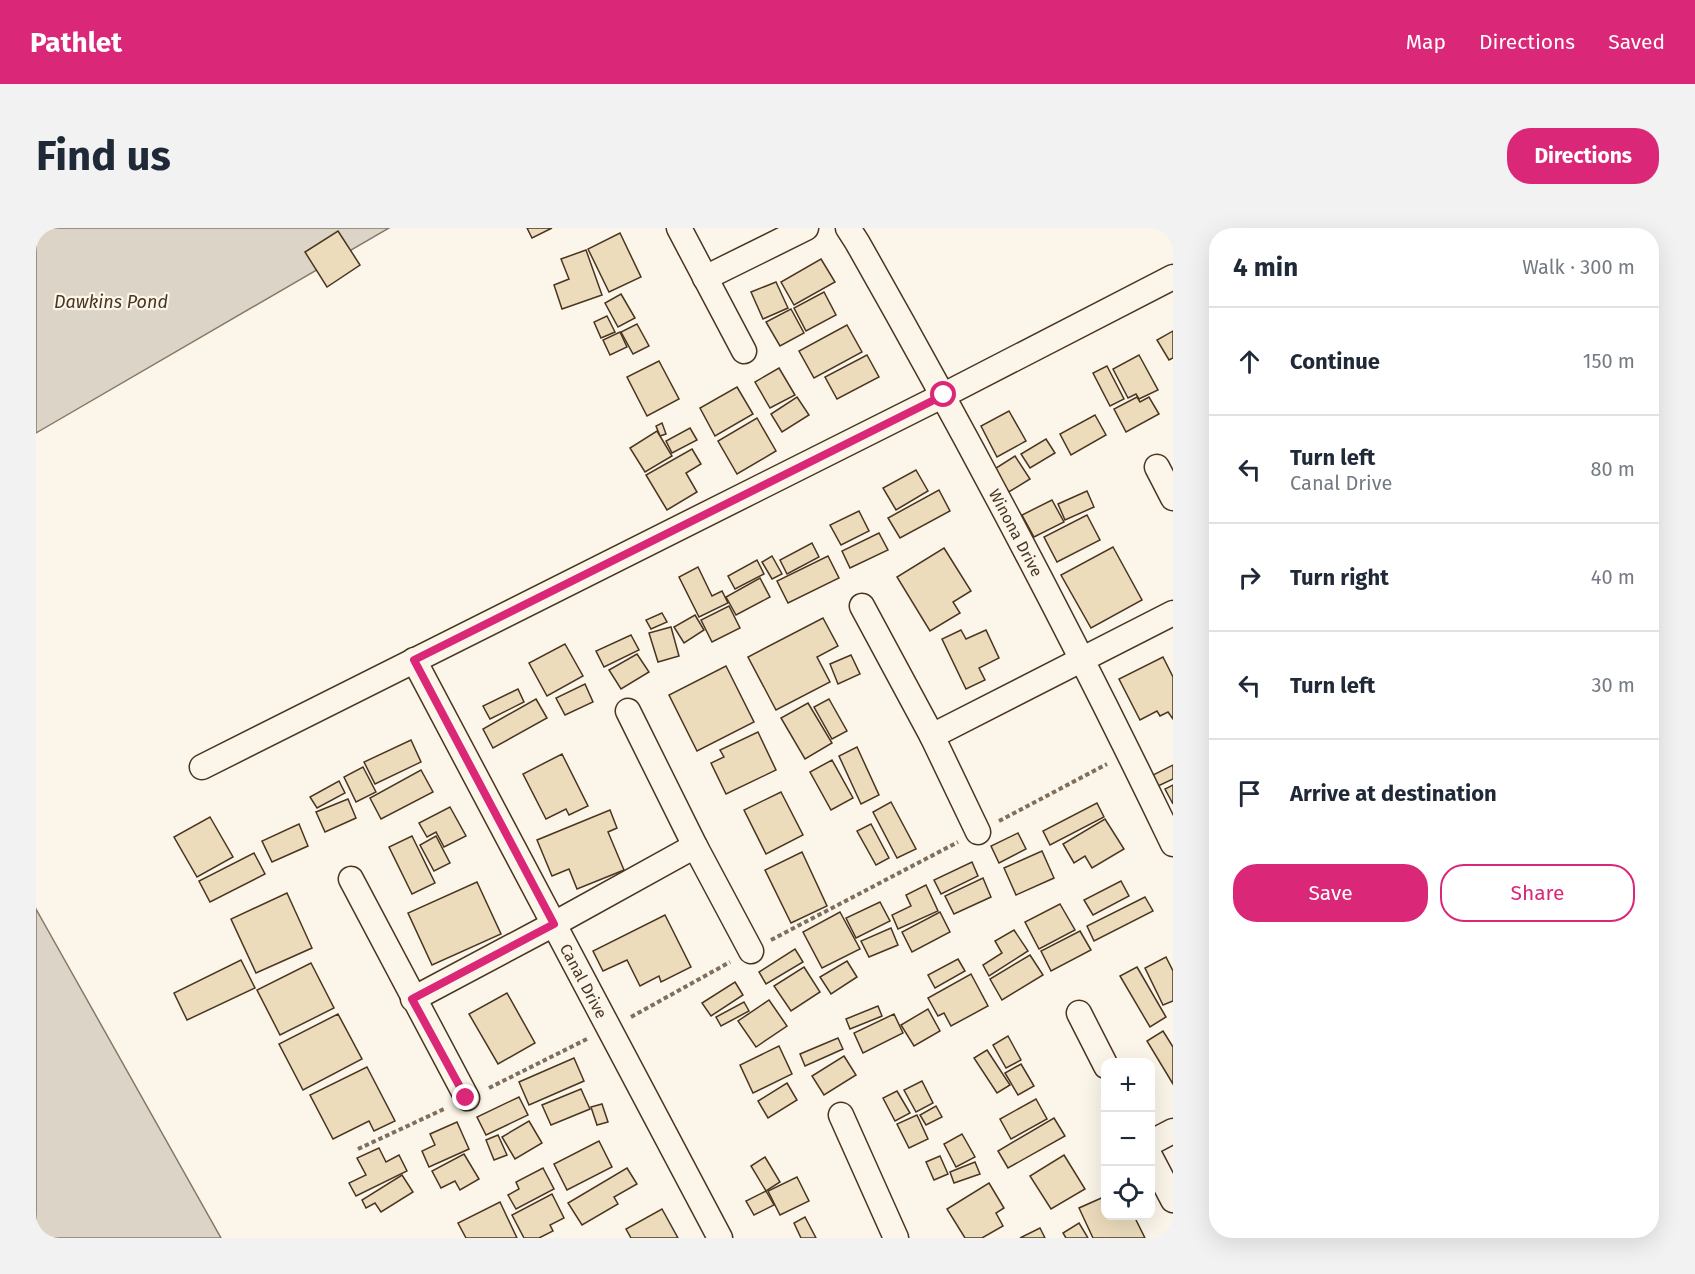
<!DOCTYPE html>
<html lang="en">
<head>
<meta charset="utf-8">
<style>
	:root { --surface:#fff; --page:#f2f2f3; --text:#1f2937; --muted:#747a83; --line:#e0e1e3; --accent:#db2777 }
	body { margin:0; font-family:"Fira Sans",sans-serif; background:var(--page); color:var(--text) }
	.controls { position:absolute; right:18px; bottom:18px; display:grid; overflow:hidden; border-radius:12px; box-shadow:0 6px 24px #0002 }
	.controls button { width:54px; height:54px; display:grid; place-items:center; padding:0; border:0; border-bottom:2px solid var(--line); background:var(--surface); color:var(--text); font:30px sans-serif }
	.stop { position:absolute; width:18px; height:18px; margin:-14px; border:4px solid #db2777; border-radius:50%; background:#fff }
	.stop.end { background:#db2777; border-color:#fff; box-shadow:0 2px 6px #0008 }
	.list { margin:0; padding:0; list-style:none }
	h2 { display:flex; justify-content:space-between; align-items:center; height:78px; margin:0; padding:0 24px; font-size:26px }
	h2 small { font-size:20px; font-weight:400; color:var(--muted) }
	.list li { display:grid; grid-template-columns:39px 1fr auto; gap:18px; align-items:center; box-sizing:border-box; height:108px; padding:0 24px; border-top:2px solid var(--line) }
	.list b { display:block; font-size:22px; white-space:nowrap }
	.list p { margin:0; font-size:20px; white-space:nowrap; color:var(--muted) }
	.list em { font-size:20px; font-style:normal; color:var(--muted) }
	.actions { display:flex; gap:12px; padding:18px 24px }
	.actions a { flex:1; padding:14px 0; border:2px solid var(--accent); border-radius:24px; text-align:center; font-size:21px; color:var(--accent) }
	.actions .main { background:var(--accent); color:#fff }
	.icon { flex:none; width:33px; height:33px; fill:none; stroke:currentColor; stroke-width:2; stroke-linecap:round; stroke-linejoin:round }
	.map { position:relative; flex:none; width:1137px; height:1010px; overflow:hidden; border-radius:24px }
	header { display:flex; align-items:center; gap:36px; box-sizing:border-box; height:84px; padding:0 30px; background:var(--accent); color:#fff }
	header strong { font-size:28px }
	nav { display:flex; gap:33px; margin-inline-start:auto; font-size:21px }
	.intro { display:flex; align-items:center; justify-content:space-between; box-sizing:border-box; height:144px; padding:0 36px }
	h1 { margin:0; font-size:42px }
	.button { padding:15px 27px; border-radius:24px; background:var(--accent); color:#fff; font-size:21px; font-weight:700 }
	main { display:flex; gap:36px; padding:0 36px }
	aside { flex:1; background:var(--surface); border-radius:24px; box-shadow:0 6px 24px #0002 }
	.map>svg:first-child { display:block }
</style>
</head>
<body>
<header>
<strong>Pathlet</strong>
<nav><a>Map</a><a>Directions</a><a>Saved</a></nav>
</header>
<div class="intro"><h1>Find us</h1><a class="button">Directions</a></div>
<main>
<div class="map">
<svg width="1137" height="1010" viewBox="0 0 1137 1010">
	<rect width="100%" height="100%" fill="#fbf6e9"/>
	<!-- water -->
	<g fill="#dcd4c6" stroke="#887966" stroke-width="1.5">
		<polygon points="0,0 353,0 0,205"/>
		<polygon points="0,681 185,1010 0,1010"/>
	</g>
	<!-- building -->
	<g fill="#ecdcbc" stroke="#4a3520" stroke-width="1.5">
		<polygon points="491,0 516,0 496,10"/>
		<polygon points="302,3 324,37 291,59 269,24"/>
		<polygon points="584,5 605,49 573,64 552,21"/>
		<polygon points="550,22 566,67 526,81 518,57 533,51 525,31"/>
		<polygon points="785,31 799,54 758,77 745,54"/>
		<polygon points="740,54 752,80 727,91 715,64"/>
		<polygon points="788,64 800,87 770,103 758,80"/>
		<polygon points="585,66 599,90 582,99 569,75"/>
		<polygon points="755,81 768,105 744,118 730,94"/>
		<polygon points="571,88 579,104 565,110 558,94"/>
		<polygon points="601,96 613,118 597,126 585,104"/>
		<polygon points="811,97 826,124 778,150 763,123"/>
		<polygon points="1137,103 1137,130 1133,132 1121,112"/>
		<polygon points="584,104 591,119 574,127 567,112"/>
		<polygon points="831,127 843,149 801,171 789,149"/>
		<polygon points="1103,127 1122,162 1103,171 1100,166 1092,170 1077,141"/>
		<polygon points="623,133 643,171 611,188 591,149"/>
		<polygon points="1071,138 1088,171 1074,178 1057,145"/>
		<polygon points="743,140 759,167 734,180 719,154"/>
		<polygon points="701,159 717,186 679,208 664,180"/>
		<polygon points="761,169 773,187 746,204 735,186"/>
		<polygon points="1101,169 1104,174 1113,169 1123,186 1090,204 1078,181"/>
		<polygon points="973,183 990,213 961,229 945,198"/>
		<polygon points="1059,187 1070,207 1035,227 1024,206"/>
		<polygon points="721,190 740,223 701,246 682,213"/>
		<polygon points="626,195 630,206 624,208 620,198"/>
		<polygon points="654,200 661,212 636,225 630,213"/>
		<polygon points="621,203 636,228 609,244 594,220"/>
		<polygon points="1010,211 1019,225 994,240 985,226"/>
		<polygon points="656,221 665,236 650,245 661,264 631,282 610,247"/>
		<polygon points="979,228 994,251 971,265 957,242"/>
		<polygon points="880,242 892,263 860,282 847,260"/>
		<polygon points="903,262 914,283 864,310 852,290"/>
		<polygon points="1051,263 1058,279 1029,292 1022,276"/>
		<polygon points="1016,272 1028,294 998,309 986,287"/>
		<polygon points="823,283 833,303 805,317 794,297"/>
		<polygon points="1051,287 1064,312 1021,334 1008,309"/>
		<polygon points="843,305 852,322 814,340 806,323"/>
		<polygon points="776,315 783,329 751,346 744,332"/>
		<polygon points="1077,319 1106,372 1055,400 1025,347"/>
		<polygon points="908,320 935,363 917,374 924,385 894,403 861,349"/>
		<polygon points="736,328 746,346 736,351 726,334"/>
		<polygon points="792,328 803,350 752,375 741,353"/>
		<polygon points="721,332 728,346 699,361 692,348"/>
		<polygon points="662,339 676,368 686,363 692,375 663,389 643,349"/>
		<polygon points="724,350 734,369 700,387 690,369"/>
		<polygon points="693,378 704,400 676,414 665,392"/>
		<polygon points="626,385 631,394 615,401 610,392"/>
		<polygon points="659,387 668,402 648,415 638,399"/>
		<polygon points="787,390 802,418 781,429 794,454 740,482 712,429"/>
		<polygon points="635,399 643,428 622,434 613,405"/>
		<polygon points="925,402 930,411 950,402 963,430 943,440 949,452 930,461 906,411"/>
		<polygon points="595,407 603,422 568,439 560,423"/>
		<polygon points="529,416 547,448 511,468 493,435"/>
		<polygon points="601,426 613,444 585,461 573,442"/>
		<polygon points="815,427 824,446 802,456 794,436"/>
		<polygon points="1127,429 1137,449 1137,491 1132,484 1124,488 1121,483 1104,492 1083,451"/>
		<polygon points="690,438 718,494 661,523 633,467"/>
		<polygon points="549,456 557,474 529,487 520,470"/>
		<polygon points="482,461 488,474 454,491 447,478"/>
		<polygon points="500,471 511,490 457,520 447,501"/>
		<polygon points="793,471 811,503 796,511 778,479"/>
		<polygon points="772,475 796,515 769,531 745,490"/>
		<polygon points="722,504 740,542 690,566 675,535 688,529 684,522"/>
		<polygon points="375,512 385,534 339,556 328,534"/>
		<polygon points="821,519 843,567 825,576 803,528"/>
		<polygon points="526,526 552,578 533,587 530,581 510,591 487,546"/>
		<polygon points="796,532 817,570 795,582 774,544"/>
		<polygon points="1137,537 1137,551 1120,559 1115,548"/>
		<polygon points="327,539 340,564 320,574 308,549"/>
		<polygon points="385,542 397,564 345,591 334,570"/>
		<polygon points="303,553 309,565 281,580 274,569"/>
		<polygon points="1137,557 1137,576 1129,561"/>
		<polygon points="745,564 767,607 730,626 708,582"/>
		<polygon points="312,571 320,590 289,604 280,584"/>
		<polygon points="855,574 880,621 861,630 837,584"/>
		<polygon points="1061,575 1068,589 1014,617 1007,603"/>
		<polygon points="414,579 430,608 408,619 400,604 391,609 383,595"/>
		<polygon points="574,582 581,600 572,604 588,642 541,661 533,641 516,648 501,612"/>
		<polygon points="174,589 197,629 161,649 138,609"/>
		<polygon points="1069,591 1088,621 1056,640 1049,628 1038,635 1027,616"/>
		<polygon points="263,596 272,618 236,634 226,613"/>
		<polygon points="835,596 853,630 840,637 821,603"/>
		<polygon points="982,605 990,621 963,635 955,618"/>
		<polygon points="376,608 399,655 376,666 353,619"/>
		<polygon points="400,608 414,635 398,643 384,617"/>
		<polygon points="1006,623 1018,650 980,667 968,640"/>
		<polygon points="766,624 791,678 755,695 729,642"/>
		<polygon points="218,625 229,646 174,674 163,653"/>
		<polygon points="936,634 942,648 905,666 898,652"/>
		<polygon points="947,650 955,669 918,686 909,668"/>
		<polygon points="1085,653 1093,668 1057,687 1048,672"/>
		<polygon points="441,654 465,706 396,737 372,685"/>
		<polygon points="890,657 902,683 862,701 856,687 875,678 870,667"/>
		<polygon points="251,665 276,720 220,745 195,691"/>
		<polygon points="1109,669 1117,683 1058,713 1051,698"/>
		<polygon points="844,674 854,693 820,710 810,690"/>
		<polygon points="1024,676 1039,702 1003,721 989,694"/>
		<polygon points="804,684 824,721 786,740 767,704"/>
		<polygon points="904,684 914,704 876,724 866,704"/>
		<polygon points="629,687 655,739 625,754 623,748 604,758 591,732 567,743 557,723"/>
		<polygon points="855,700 862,717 833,729 825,713"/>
		<polygon points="978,702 992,723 953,748 947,737 966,725 959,713"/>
		<polygon points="1044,703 1055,722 1015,743 1005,723"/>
		<polygon points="759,721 767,734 730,756 723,744"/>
		<polygon points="994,727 1007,747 966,772 954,751"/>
		<polygon points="1130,729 1137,743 1137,773 1127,777 1109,740"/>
		<polygon points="922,731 929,743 899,760 892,747"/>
		<polygon points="205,732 219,760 151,792 138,765"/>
		<polygon points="811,733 821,749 795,766 784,749"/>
		<polygon points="275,735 298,780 244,807 221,762"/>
		<polygon points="768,739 784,764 755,783 738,758"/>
		<polygon points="1101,739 1130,789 1114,799 1084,748"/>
		<polygon points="935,746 952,778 915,798 908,785 902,788 892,770"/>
		<polygon points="699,754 707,767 675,788 666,775"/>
		<polygon points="471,765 499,815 462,836 433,786"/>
		<polygon points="733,772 751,798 720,819 702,793"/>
		<polygon points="708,774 713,783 685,798 680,789"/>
		<polygon points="842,778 846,788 814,801 810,791"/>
		<polygon points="892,781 904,803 878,818 865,797"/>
		<polygon points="302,786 326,831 267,862 243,816"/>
		<polygon points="858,786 867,805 827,825 818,805"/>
		<polygon points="1127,803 1137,819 1137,856 1111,813"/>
		<polygon points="972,808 985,832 970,840 957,817"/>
		<polygon points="802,810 807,821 769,838 764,826"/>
		<polygon points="743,818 756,846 717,865 704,837"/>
		<polygon points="951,822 974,857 961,865 938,830"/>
		<polygon points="808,828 820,847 788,867 776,848"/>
		<polygon points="538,830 548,853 493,877 483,854"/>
		<polygon points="985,836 998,858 982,867 969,845"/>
		<polygon points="331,839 359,893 338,903 333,893 297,911 274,867"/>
		<polygon points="886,853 897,875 880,884 868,862"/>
		<polygon points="751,855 761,872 732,890 722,873"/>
		<polygon points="545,861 554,881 515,897 506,877"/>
		<polygon points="861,863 874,885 859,893 847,870"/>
		<polygon points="483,869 492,887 450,907 441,889"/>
		<polygon points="1000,871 1011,891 975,911 964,891"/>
		<polygon points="566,876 572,894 561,897 555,879"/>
		<polygon points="900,878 906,889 890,897 884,887"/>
		<polygon points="881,887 892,911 873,920 861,896"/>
		<polygon points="1018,890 1029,908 972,940 962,923"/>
		<polygon points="493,893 506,915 479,931 466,909"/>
		<polygon points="421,894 433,921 393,939 386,923 399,917 394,906"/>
		<polygon points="926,906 939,929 920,939 908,916"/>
		<polygon points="462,907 471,927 458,932 450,912"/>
		<polygon points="563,913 576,939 531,962 518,936"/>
		<polygon points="343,920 350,934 363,927 371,943 320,968 313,955 330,947 321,930"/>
		<polygon points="428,926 443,951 424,962 419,953 405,960 396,943"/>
		<polygon points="1028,927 1049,961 1015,981 994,948"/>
		<polygon points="904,928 912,946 898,952 890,934"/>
		<polygon points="729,929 744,954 730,963 715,938"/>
		<polygon points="939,934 944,946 918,955 914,944"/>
		<polygon points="507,940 518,961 480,981 472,967 483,961 480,954"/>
		<polygon points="591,940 601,956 578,969 582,976 546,997 532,975"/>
		<polygon points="366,947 377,964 345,984 339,975 330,980 326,972"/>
		<polygon points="761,949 773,973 744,987 732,963"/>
		<polygon points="953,955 968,980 960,985 967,998 946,1010 929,1010 911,981"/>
		<polygon points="730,963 738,977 718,987 710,973"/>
		<polygon points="516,966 528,990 514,997 517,1003 503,1010 488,1010 476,987"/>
		<polygon points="1070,968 1070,988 1098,988 1109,1010 1057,1010 1043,980"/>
		<polygon points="464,974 481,1010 430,1010 422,995"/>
		<polygon points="626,981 642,1010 595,1010 590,1001"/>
		<polygon points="769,989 780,1010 765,1010 758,995"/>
		<polygon points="1043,995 1052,1010 1030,1010 1027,1005"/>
		<polygon points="1004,1000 1009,1010 984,1010"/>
	</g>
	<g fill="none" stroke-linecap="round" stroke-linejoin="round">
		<!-- minor casing -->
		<g stroke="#4a3520" stroke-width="27">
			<g id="minor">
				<polyline points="643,0 708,123"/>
				<path id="s1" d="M812 0 821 14C933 211 1039 412 1137 616"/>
				<polyline points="669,50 770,0"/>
				<polyline points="1121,239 1137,270"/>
				<polyline points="826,378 896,508 942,604"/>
				<path id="s2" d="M378 432 684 1010"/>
				<polyline points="592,483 659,618 715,723"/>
				<polyline points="896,508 1137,385"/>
				<polyline points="166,539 908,167 1137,49"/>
				<polyline points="315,651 431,870"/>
				<polyline points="377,771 518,696 659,618"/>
				<polyline points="1043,785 1070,838"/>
				<polyline points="805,887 860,1010"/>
				<polyline points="1114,915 1137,903"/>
				<polyline points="1114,928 1137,972"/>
			</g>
		</g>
		<!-- path -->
		<g stroke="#7f6f5c" stroke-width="4" stroke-dasharray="4.5 3" stroke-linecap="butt">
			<polyline points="963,593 1071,536"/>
			<polyline points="735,712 922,614"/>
			<polyline points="595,789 694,734"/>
			<polyline points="453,860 551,811"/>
			<polyline points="322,921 408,881"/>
		</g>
		<!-- minor -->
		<use href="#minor" stroke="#fbf6e9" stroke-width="24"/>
	</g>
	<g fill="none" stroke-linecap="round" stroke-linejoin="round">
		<!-- route -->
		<polyline stroke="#db2777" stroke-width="8" points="430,870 376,771 518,696 378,432 908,167"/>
	</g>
	<g text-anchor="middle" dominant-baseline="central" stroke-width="4.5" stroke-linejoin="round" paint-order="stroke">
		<!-- street labels -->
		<g font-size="16" fill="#4a3520" stroke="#fbf6e9">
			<text stroke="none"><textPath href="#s1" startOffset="348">Winona Drive</textPath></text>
			<text stroke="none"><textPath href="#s2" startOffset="363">Canal Drive</textPath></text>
		</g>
		<!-- water labels -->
		<g font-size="18" font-style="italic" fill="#4a3520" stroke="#fbf6e9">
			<text x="75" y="74">Dawkins Pond</text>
		</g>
	</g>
</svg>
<div class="controls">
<button>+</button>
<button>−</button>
<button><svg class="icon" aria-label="locate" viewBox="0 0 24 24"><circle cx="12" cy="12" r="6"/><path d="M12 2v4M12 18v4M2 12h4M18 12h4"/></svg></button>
</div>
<div class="stop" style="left:908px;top:167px"></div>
<div class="stop end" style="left:430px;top:870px"></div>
</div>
<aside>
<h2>4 min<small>Walk · 300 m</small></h2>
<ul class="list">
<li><svg class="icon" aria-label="ahead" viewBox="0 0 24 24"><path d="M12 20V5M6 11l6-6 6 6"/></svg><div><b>Continue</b></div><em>150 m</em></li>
<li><svg class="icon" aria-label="left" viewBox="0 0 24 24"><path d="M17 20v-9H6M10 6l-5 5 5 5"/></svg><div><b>Turn left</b><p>Canal Drive</p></div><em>80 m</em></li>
<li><svg class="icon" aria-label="right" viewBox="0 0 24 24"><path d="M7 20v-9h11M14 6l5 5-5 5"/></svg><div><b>Turn right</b></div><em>40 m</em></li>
<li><svg class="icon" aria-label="left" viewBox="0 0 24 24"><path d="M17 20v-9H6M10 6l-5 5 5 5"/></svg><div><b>Turn left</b></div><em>30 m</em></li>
<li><svg class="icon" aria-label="arrive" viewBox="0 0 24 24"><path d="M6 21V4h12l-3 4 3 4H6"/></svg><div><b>Arrive at destination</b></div></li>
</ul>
<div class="actions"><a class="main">Save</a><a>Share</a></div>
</aside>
</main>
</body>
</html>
